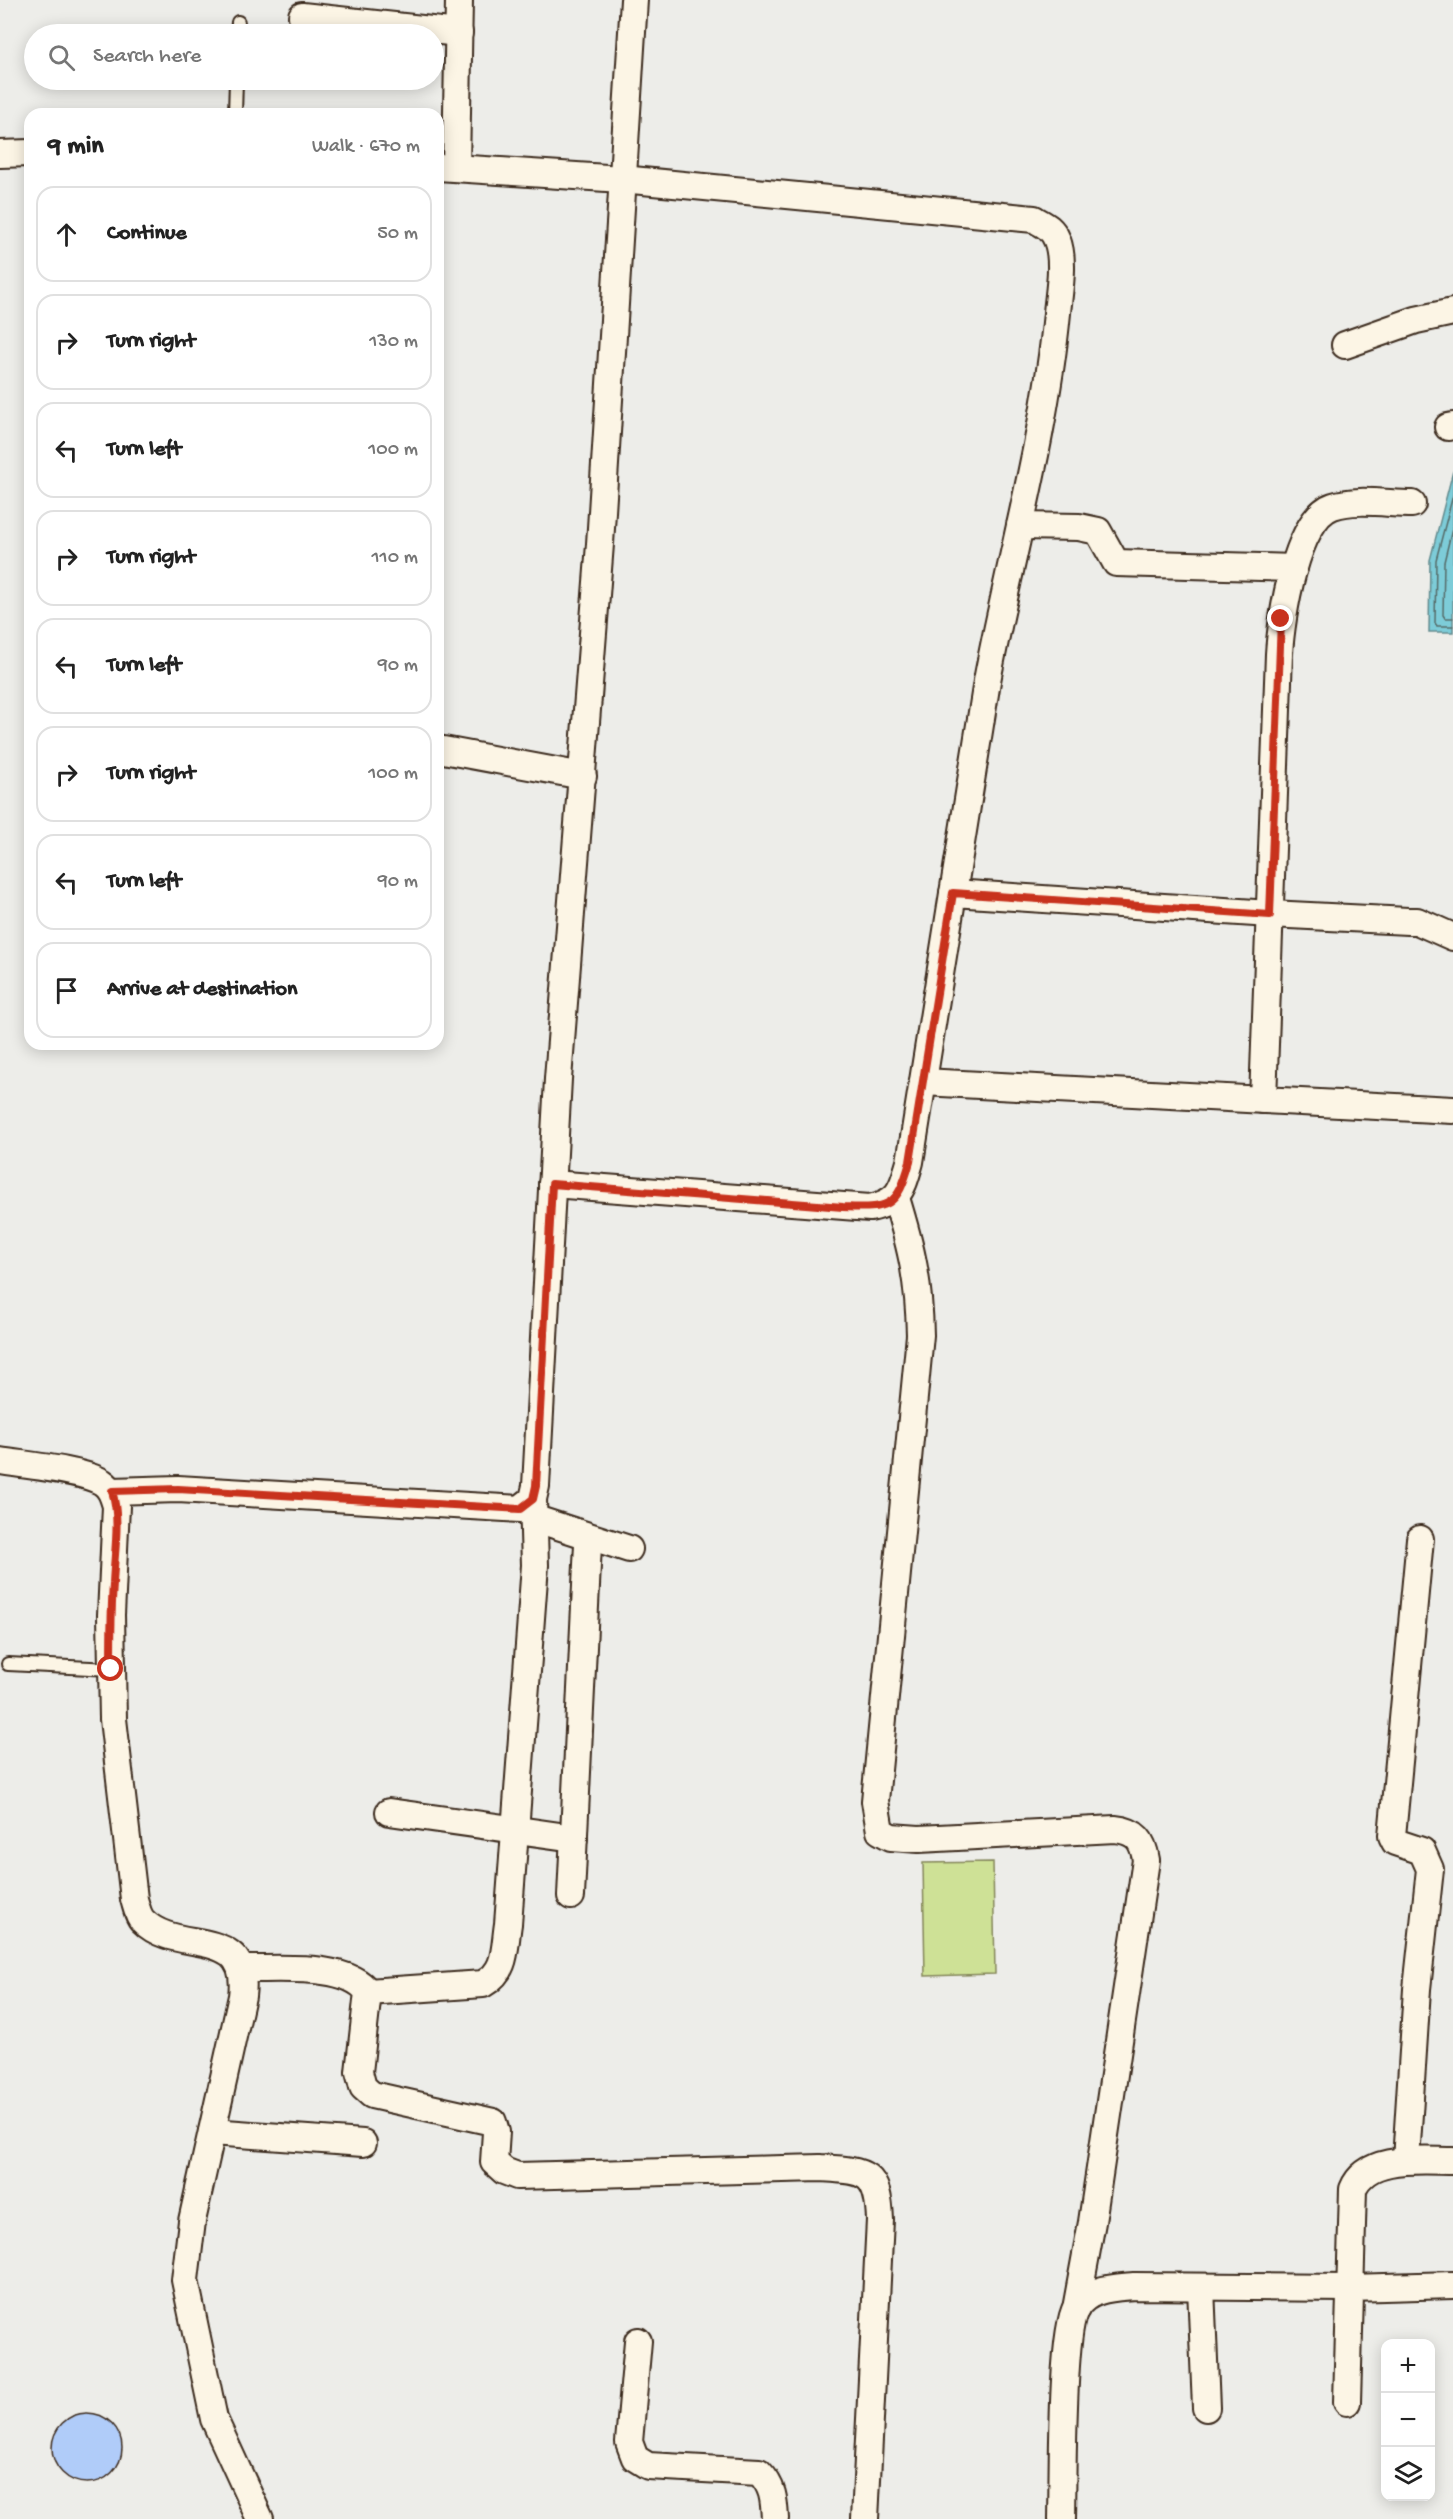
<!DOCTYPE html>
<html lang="en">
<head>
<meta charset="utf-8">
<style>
	:root { --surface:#fff; --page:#f6f6f6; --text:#222; --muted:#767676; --line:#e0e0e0 }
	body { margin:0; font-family:"Gochi Hand",sans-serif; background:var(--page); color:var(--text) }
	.controls { position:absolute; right:18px; bottom:18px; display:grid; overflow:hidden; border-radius:12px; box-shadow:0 3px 15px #0003 }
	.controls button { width:54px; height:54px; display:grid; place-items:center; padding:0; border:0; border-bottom:2px solid var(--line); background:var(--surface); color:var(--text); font:30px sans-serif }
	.stop { position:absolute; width:18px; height:18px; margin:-14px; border:4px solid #c8321e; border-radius:50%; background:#fff }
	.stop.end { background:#c8321e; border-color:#fff; box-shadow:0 2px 6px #0008 }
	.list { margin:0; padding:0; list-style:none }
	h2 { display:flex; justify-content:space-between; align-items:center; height:78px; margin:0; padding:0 24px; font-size:26px }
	h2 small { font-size:20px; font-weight:400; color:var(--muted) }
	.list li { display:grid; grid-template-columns:39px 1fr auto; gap:18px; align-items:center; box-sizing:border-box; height:96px; margin:0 12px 12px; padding:0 12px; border:2px solid var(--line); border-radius:18px }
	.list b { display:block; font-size:22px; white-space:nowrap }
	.list em { font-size:20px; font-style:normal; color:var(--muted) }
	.icon { flex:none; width:33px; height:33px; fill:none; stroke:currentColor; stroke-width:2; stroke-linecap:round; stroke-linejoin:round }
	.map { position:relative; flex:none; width:1453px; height:2519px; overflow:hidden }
	.search { position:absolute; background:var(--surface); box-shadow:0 3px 15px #0003; left:24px; top:24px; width:420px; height:66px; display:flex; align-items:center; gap:15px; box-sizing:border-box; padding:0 21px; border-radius:33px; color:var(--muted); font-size:22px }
	.panel { position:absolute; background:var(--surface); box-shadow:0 3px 15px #0003; left:24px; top:108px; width:420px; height:942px; border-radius:18px }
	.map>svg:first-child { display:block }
</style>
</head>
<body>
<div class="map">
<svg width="1453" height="2519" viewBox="0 0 1453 2519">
	<rect width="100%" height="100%" fill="#edede9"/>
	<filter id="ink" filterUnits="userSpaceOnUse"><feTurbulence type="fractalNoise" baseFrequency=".0167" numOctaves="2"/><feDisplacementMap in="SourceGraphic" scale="12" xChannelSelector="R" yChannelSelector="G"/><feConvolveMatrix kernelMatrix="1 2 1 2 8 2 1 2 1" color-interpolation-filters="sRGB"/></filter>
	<g filter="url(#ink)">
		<!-- green -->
		<polygon fill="#cee196" stroke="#84865a" stroke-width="1.5" points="993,1862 995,1974 925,1976 923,1863"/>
		<!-- water -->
		<polygon fill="#7dccd8" stroke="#638b8e" stroke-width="1.5" points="1453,471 1453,632 1429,632 1430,560"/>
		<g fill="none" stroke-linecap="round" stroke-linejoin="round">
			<!-- shore -->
			<g stroke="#556b68" stroke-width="1.5">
				<polyline points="1453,495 1436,560 1435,623 1437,626 1453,626"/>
				<polyline points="1453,525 1444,562 1443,615 1445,618 1453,618"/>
			</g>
		</g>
		<!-- building -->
		<circle fill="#b0ccf9" stroke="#3b2a1e" stroke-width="1.5" cx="87" cy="2448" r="35"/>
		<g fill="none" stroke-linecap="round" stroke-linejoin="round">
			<!-- lane casing -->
			<g stroke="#3b2a1e" stroke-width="16">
				<g id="lane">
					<polyline points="237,34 238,22"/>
					<polyline points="235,114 236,80"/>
					<polyline points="8,1664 111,1669"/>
				</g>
			</g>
			<!-- street casing -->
			<g stroke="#3b2a1e" stroke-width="30">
				<g id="street">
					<polyline points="302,16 459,33"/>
					<polyline points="0,154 30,153"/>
					<path d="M438 167 622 179 1034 219C1045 225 1052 228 1057 240 1065 261 1059 291 1057 313 1045 438 1010 558 987 681L910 1162C902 1189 900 1202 870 1208L552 1184"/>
					<polyline points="456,168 459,0"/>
					<polyline points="1345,345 1416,320 1453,312"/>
					<polyline points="1448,427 1453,426"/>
					<polyline points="1020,526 1079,527 1098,531 1116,563 1294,568"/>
					<polyline points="438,749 583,776"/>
					<polyline points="953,893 1270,914 1408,921 1417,921 1453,937"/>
					<polyline points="923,1082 1453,1110"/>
					<path d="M1263 1100 1279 654C1281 619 1296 518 1333 506 1356 498 1388 504 1412 504"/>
					<path d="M896 1198C912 1250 919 1282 920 1335L875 1801 880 1831 891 1837 919 1839 1115 1829C1136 1831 1143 1840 1146 1860L1092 2222 1076 2309"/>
					<path d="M0 1461C25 1465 82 1470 102 1482 111 1488 113 1496 116 1506L111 1615 113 1719 134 1899C136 1906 138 1916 143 1921 177 1956 251 1923 242 1996L192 2221 185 2280 214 2419 260 2519"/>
					<polyline points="112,1491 178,1489 520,1509 533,1499 536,1486 558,1079 600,544 634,0"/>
					<polyline points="536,1519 629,1549"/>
					<polyline points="389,1812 574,1838"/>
					<polyline points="571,1896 588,1544"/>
					<path d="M242 1969C276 1970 348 1962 368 1992L359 2072 363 2087 372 2095 493 2122 496 2132 494 2162 504 2171 517 2176 820 2168C865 2171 878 2170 880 2220L865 2519"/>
					<path d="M368 1992 483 1984C507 1971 504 1949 508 1924L535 1565 533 1499"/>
					<polyline points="212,2132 363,2143"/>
					<polyline points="1406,2160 1417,1989 1430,1869 1422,1851 1395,1842 1392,1836 1420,1539"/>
					<polyline points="1201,2287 1206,2408"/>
					<path d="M638 2341 629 2442 635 2458 648 2466 759 2472C773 2486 774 2499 775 2519"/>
					<path d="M1347 2402 1353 2189C1367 2154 1422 2161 1453 2161"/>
					<path d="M1062 2519C1063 2481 1061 2333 1076 2308 1089 2288 1113 2288 1134 2286L1350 2288 1453 2285"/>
				</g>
			</g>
			<!-- lane -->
			<use href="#lane" stroke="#fcf5e5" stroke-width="12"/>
			<!-- street -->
			<use href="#street" stroke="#fcf5e5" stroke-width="26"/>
		</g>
	</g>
	<g fill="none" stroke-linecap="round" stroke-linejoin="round" filter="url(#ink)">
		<!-- route -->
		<path stroke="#c8321e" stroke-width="8" d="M111 1669C111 1640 111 1612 113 1584 114 1554 121 1520 112 1491L178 1489 520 1509 533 1499 536 1486 552 1184 843 1207C889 1209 897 1208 910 1162L953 893 1270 915 1281 619"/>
	</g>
</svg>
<div class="controls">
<button>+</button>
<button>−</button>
<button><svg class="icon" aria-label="layers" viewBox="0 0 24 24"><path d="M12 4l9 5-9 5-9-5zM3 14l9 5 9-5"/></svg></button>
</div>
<div class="stop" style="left:111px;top:1669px"></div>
<div class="stop end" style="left:1281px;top:619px"></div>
<div class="search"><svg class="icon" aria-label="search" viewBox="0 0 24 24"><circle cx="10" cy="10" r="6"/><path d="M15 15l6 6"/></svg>Search here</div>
<section class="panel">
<h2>9 min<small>Walk · 670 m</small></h2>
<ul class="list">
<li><svg class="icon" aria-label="ahead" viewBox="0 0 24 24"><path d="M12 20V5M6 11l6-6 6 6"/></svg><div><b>Continue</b></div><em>50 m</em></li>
<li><svg class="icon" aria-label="right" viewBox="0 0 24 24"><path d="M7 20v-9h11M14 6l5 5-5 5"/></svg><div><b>Turn right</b></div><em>130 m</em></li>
<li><svg class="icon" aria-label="left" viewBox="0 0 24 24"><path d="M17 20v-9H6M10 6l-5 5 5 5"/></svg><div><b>Turn left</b></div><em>100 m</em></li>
<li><svg class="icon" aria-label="right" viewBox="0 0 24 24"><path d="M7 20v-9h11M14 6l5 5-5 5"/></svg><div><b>Turn right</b></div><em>110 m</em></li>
<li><svg class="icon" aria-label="left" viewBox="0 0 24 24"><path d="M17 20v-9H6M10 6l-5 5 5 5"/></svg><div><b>Turn left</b></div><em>90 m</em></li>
<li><svg class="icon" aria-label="right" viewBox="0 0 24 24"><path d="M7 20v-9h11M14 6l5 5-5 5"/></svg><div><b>Turn right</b></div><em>100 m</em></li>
<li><svg class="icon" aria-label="left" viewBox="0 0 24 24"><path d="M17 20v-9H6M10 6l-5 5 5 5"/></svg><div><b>Turn left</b></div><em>90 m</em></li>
<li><svg class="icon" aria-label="arrive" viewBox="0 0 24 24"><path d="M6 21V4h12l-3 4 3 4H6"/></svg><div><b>Arrive at destination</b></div></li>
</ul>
</section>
</div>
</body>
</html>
